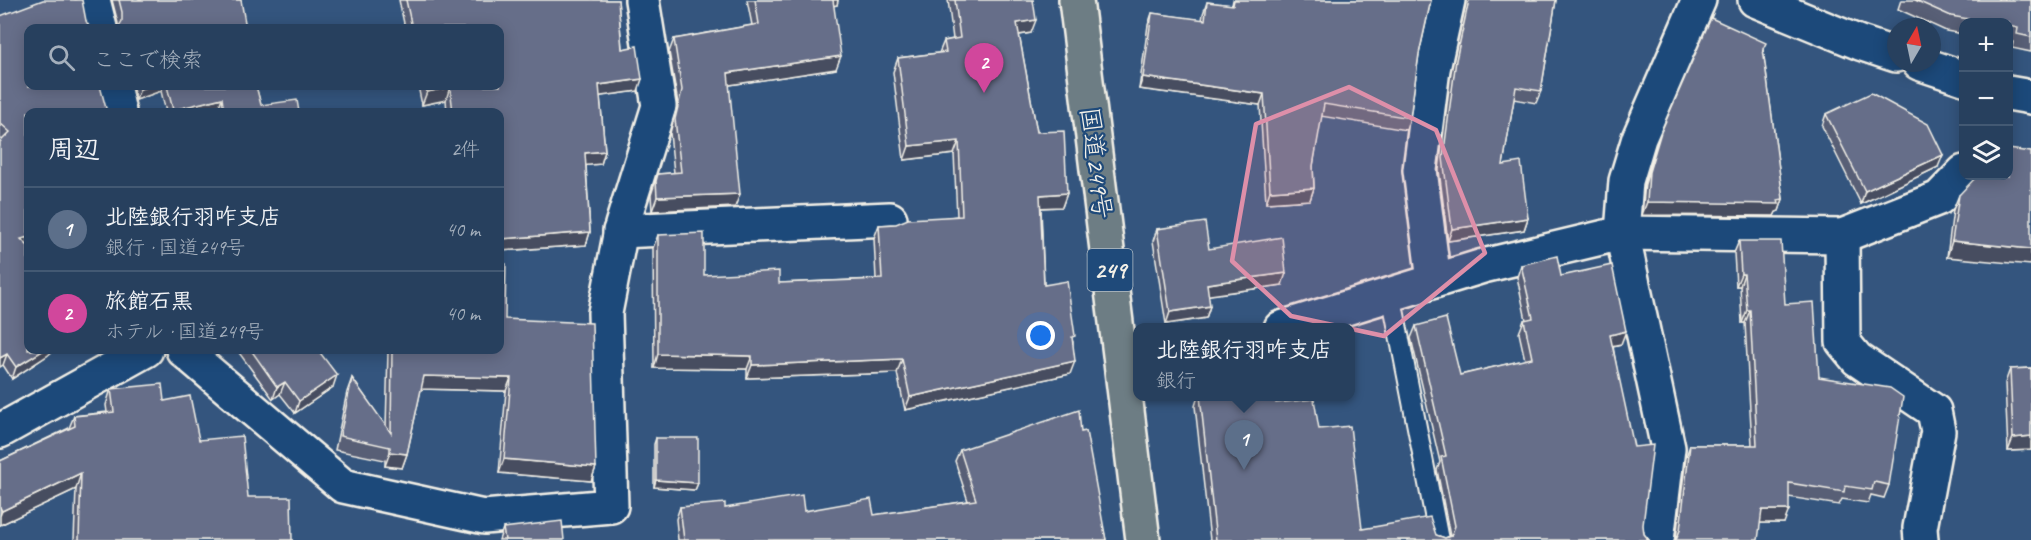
<!DOCTYPE html>
<html lang="ja">
<head>
<meta charset="utf-8">
<style>
	:root { --surface:#27405e; --page:#2f4764; --text:#f1f3f6; --muted:#a4afbc; --line:#435973; --accent:#ff9aa2 }
	body { margin:0; font-family:Caveat,"Klee One",sans-serif; background:var(--page); color:var(--text) }
	.controls { position:absolute; right:18px; top:18px; display:grid; overflow:hidden; border-radius:12px; box-shadow:0 3px 15px #0003 }
	.controls button { width:54px; height:54px; display:grid; place-items:center; padding:0; border:0; border-bottom:2px solid var(--line); background:var(--surface); color:var(--text); font:30px sans-serif }
	.compass { position:absolute; left:1887px; top:18px; width:54px; height:54px; border-radius:50%; background:var(--surface); box-shadow:0 3px 15px #0003; rotate:9deg }
	.you { position:absolute; left:1041px; top:336px; width:21px; height:21px; margin:-15px; border:4px solid #fff; border-radius:50%; background:#1a73e8; box-shadow:0 0 0 9px #1a73e833 }
	.badge { display:grid; place-items:center; width:39px; height:39px; border-radius:50%; background:var(--accent); color:#fff; font-size:20px; font-weight:700 }
	.pin { position:absolute; translate:-50% -50px; filter:drop-shadow(0 2px 3px #0008) }
	.pin::after { content:''; position:absolute; top:32px; width:21px; height:18px; background:inherit; clip-path:polygon(0 0,100% 0,50% 100%) }
	.popup { position:absolute; left:1133px; top:323px; width:222px; height:78px; box-sizing:border-box; display:grid; place-content:center; border-radius:12px; background:var(--surface); filter:drop-shadow(0 2px 4px #0005); font-size:20px; white-space:nowrap; color:var(--muted) }
	.popup b { font-size:22px; color:var(--text) }
	.popup::after { content:''; position:absolute; left:50%; top:100%; margin-left:-12px; border:12px solid transparent; border-top-color:var(--surface) }
	.list { margin:0; padding:0; list-style:none }
	h2 { display:flex; justify-content:space-between; align-items:center; height:78px; margin:0; padding:0 24px; font-size:26px }
	h2 small { font-size:20px; font-weight:400; color:var(--muted) }
	.list li { display:grid; grid-template-columns:39px 1fr auto; gap:18px; align-items:center; box-sizing:border-box; height:84px; padding:0 24px; border-top:2px solid var(--line) }
	.list b { display:block; font-size:22px; white-space:nowrap }
	.list p { margin:0; font-size:20px; white-space:nowrap; color:var(--muted) }
	.list em { font-size:20px; font-style:normal; color:var(--muted) }
	.icon { flex:none; width:33px; height:33px; fill:none; stroke:currentColor; stroke-width:2; stroke-linecap:round; stroke-linejoin:round }
	.map { position:relative; flex:none; width:2031px; height:540px; overflow:hidden }
	.search { position:absolute; background:var(--surface); box-shadow:0 3px 15px #0003; left:24px; top:24px; width:480px; height:66px; display:flex; align-items:center; gap:15px; box-sizing:border-box; padding:0 21px; border-radius:12px; color:var(--muted); font-size:22px }
	.panel { position:absolute; background:var(--surface); box-shadow:0 3px 15px #0003; left:24px; top:108px; width:480px; height:246px; border-radius:12px }
	.map>svg:first-child { display:block }
</style>
</head>
<body>
<div class="map">
<svg width="2031" height="540" viewBox="0 0 2031 540">
	<rect width="100%" height="100%" fill="#34557e"/>
	<filter id="ink" filterUnits="userSpaceOnUse"><feTurbulence type="fractalNoise" baseFrequency=".0167" numOctaves="2"/><feDisplacementMap in="SourceGraphic" scale="12" xChannelSelector="R" yChannelSelector="G"/><feConvolveMatrix kernelMatrix="1 2 1 2 8 2 1 2 1" color-interpolation-filters="sRGB"/></filter>
	<g filter="url(#ink)">
		<g fill="none" stroke-linecap="round" stroke-linejoin="round">
			<!-- service casing -->
			<g stroke="#f4f1e8" stroke-width="22">
				<polyline id="service" points="1391,294 1439,540"/>
			</g>
			<!-- minor casing -->
			<g stroke="#f4f1e8" stroke-width="38">
				<g id="minor">
					<polyline points="93,0 100,28"/>
					<polyline points="113,86 119,112"/>
					<polyline points="620,231 890,219"/>
					<polyline points="1842,236 1843,342 1857,359 1934,411 1938,431 1920,528 1921,540"/>
					<polyline points="1434,281 1420,170 1433,69 1448,0"/>
					<polyline points="1281,328 1483,266 1622,233 1842,236 1939,198 1964,172"/>
					<polyline points="183,350 343,486 484,517 611,506 605,313 622,225 659,106 642,0"/>
					<polyline points="0,431 146,350"/>
					<polyline points="1657,540 1668,448 1622,233 1626,181 1639,138 1699,0"/>
				</g>
			</g>
			<!-- tertiary casing -->
			<g stroke="#f4f1e8" stroke-width="38">
				<g id="tertiary">
					<polyline points="1755,0 1860,43 1896,55"/>
					<polyline points="1919,63 1964,78"/>
					<polyline points="2008,93 2031,97"/>
				</g>
			</g>
			<!-- trunk casing -->
			<g stroke="#f4f1e8" stroke-width="38">
				<polyline id="trunk" points="1076,0 1143,540"/>
			</g>
			<!-- service -->
			<use href="#service" stroke="#1f4a7a" stroke-width="18"/>
			<!-- minor -->
			<use href="#minor" stroke="#1f4a7a" stroke-width="33"/>
			<!-- tertiary -->
			<use href="#tertiary" stroke="#1f4a7a" stroke-width="33"/>
			<!-- trunk -->
			<use href="#trunk" stroke="#6d7d84" stroke-width="33"/>
		</g>
		<!-- wall -->
		<g fill="#585f76" stroke="#f4f1e8" stroke-width="1.5">
			<polygon points="112,0 241,0 118,28 118,23"/>
			<polygon points="399,0 618,0 622,49 638,91 600,96 605,151 601,164 586,165 590,232 586,245 500,251 500,112 447,112 446,100 422,105 418,86 500,86 500,28 405,28"/>
			<polygon points="747,0 838,0 837,5 833,5 836,69 729,85 735,207 652,211 651,195 658,174 674,173 670,133 678,103 669,52 674,39 752,25"/>
			<polygon points="948,0 1033,0 1031,33 1019,35 1037,132 1067,193 1062,207 1041,208 1044,285 1073,342 1070,374 905,410 897,373 747,378 747,369 654,368 653,248 658,235 704,275 779,283 876,279 874,238 879,225 896,224 957,216 954,154 904,160 893,72 898,58 939,53 944,41 953,39"/>
			<polygon points="1233,0 1431,0 1419,54 1410,118 1406,130 1321,116 1313,166 1314,188 1310,200 1266,203 1260,105 1139,89 1148,25 1152,13 1202,20 1203,14 1207,2 1232,5"/>
			<polygon points="1466,0 1556,0 1541,91 1536,103 1514,99 1503,165 1528,218 1524,230 1448,241 1439,170 1451,72 1466,4"/>
			<polygon points="1901,0 2031,0 2031,52 2012,48 2013,42 2008,41 2008,22 1964,22 1964,34 1946,31 1898,9"/>
			<polygon points="0,16 86,21 28,112 28,350 54,350 47,356 12,379 3,365 2,140 0,138"/>
			<polygon points="1763,50 1783,199 1779,211 1776,212 1774,216 1642,215 1645,184 1661,132"/>
			<polygon points="132,86 256,86 261,105 299,112 218,112 218,109 203,112 166,112 161,91 136,100"/>
			<polygon points="1826,114 1938,167 1861,204 1822,126"/>
			<polygon points="2031,152 1947,257 1953,210 1959,195"/>
			<polygon points="1157,229 1209,249 1282,285 1208,295 1210,306 1206,318 1166,324 1153,241"/>
			<polygon points="1739,241 1785,304 1819,377 1889,485 1884,498 1871,495 1868,503 1842,499 1839,505 1789,497 1784,523 1761,523 1676,539 1686,457 1690,445 1752,445 1745,323 1742,323 1740,286 1736,286 1734,253"/>
			<polygon points="1521,265 1561,276 1621,344 1613,346 1644,534 1649,540 1210,540 1195,406 1198,396 1275,396 1276,403 1319,429 1362,529 1436,535 1445,538 1450,536 1437,470 1440,462 1411,338 1416,326 1460,375 1525,360 1519,333 1524,320 1526,320 1517,277"/>
			<polygon points="505,319 596,467 591,481 499,473 506,391 421,389 407,454 402,468 385,466 385,460 335,450 347,392 352,378 386,427 388,350 500,350"/>
			<polygon points="237,350 318,350 333,387 295,413 280,394 273,399"/>
			<polygon points="2031,368 2031,450 2008,451 2005,383 2010,369"/>
			<polygon points="111,389 164,401 199,440 248,497 292,540 74,540 76,489 0,525 0,461 69,428 74,416 107,412 106,405"/>
			<polygon points="1081,432 1106,540 678,540 676,519 680,507 804,511 874,515 968,501 955,461 960,450"/>
			<polygon points="656,438 698,483 695,490 654,487 654,444"/>
			<polygon points="503,528 564,540 499,540"/>
		</g>
		<!-- shaded-wall -->
		<g fill="#474d60" stroke="#f4f1e8" stroke-width="1.5">
			<polygon points="829,0 838,0 837,5 827,7"/>
			<polygon points="1036,20 1031,33 1012,36 1017,23"/>
			<polygon points="841,56 836,69 723,86 728,73"/>
			<polygon points="1143,77 1264,94 1260,105 1139,89"/>
			<polygon points="642,79 638,91 594,97 599,85"/>
			<polygon points="149,86 163,86 161,91 136,100 140,89"/>
			<polygon points="450,87 446,100 422,105 427,92"/>
			<polygon points="222,98 218,109 203,112 172,112 173,110"/>
			<polygon points="959,141 954,154 904,160 909,146"/>
			<polygon points="605,151 601,164 580,166 585,153"/>
			<polygon points="1943,155 1938,167 1861,204 1865,191"/>
			<polygon points="1314,188 1310,200 1266,203 1270,191"/>
			<polygon points="1067,193 1062,207 1035,208 1040,195"/>
			<polygon points="740,194 735,207 652,211 657,197"/>
			<polygon points="1783,199 1779,211 1776,212 1774,216 1642,215 1647,202"/>
			<polygon points="1528,218 1524,230 1448,241 1452,229"/>
			<polygon points="590,232 586,245 500,251 500,239"/>
			<polygon points="28,237 28,247 21,239"/>
			<polygon points="1952,241 2031,249 2031,265 1947,257"/>
			<polygon points="1286,273 1282,285 1203,296 1207,284"/>
			<polygon points="1741,274 1744,274 1740,286 1736,286"/>
			<polygon points="1210,306 1206,318 1166,324 1170,312"/>
			<polygon points="1747,310 1750,310 1745,323 1742,323"/>
			<polygon points="1626,331 1621,344 1606,347 1610,335"/>
			<polygon points="44,350 54,350 47,356 12,379 16,367"/>
			<polygon points="7,354 3,365 0,367 0,358"/>
			<polygon points="658,354 752,356 747,369 654,368"/>
			<polygon points="902,359 897,373 747,378 752,365"/>
			<polygon points="1075,361 1070,374 905,410 910,397"/>
			<polygon points="337,375 333,387 295,413 299,401"/>
			<polygon points="424,376 511,378 506,391 419,389"/>
			<polygon points="285,382 280,394 273,399 277,387"/>
			<polygon points="2031,436 2031,450 2008,451 2013,438"/>
			<polygon points="390,452 407,454 402,468 385,466"/>
			<polygon points="504,459 596,467 591,481 499,473"/>
			<polygon points="81,473 76,489 0,525 0,516 2,511"/>
			<polygon points="656,480 698,483 695,490 654,487"/>
			<polygon points="1762,510 1789,510 1784,523 1758,523"/>
		</g>
		<!-- building -->
		<g fill="#666e89" stroke="#f4f1e8" stroke-width="1.5">
			<polygon points="43,0 82,0 86,21 90,28 28,28 28,86 100,86 107,112 28,112 28,237 21,239 28,246 28,350 44,350 16,367 7,354 0,358 0,142 10,132 0,123 0,16"/>
			<polygon points="119,0 241,0 246,28 118,28 122,21 122,12"/>
			<polygon points="406,0 618,0 622,49 637,46 642,79 599,85 605,151 585,153 590,232 500,239 500,112 453,112 450,87 427,92 425,86 500,86 500,28 412,28"/>
			<polygon points="755,0 833,0 841,56 728,73 740,194 657,197 656,181 658,174 681,172 675,119 682,90 674,39 759,24"/>
			<polygon points="955,0 1033,0 1036,20 1017,23 1037,132 1064,131 1067,193 1040,195 1044,285 1067,281 1075,336 1072,337 1075,361 910,397 902,359 752,365 752,356 658,354 658,235 704,233 704,275 779,271 779,283 882,279 879,225 896,224 908,219 962,216 959,141 909,146 898,58 946,52 944,41 960,38"/>
			<polygon points="1234,0 1431,0 1419,54 1410,118 1324,104 1313,166 1314,188 1270,191 1264,94 1143,77 1152,13 1205,20 1207,2 1233,5"/>
			<polygon points="1469,0 1556,0 1541,91 1516,87 1503,165 1521,162 1528,218 1452,229 1443,158 1456,60"/>
			<polygon points="1915,0 2031,0 2031,37 2017,34 2018,28 2008,26 2008,22 1986,22 1951,16"/>
			<polygon points="1711,18 1766,43 1763,49 1783,199 1778,200 1779,204 1647,202 1649,172 1661,132"/>
			<polygon points="139,86 149,86 140,89"/>
			<polygon points="167,86 256,86 261,105 297,100 299,112 224,112 222,98 173,110"/>
			<polygon points="1871,93 1928,124 1943,155 1865,191 1826,114"/>
			<polygon points="2008,149 2031,152 2031,249 1952,241 1959,195 1977,176 2008,176"/>
			<polygon points="1205,222 1209,249 1282,237 1286,273 1207,284 1210,306 1170,312 1157,229"/>
			<polygon points="1739,241 1781,241 1785,304 1814,302 1819,377 1890,388 1903,397 1889,485 1874,482 1872,490 1845,486 1844,492 1789,483 1789,510 1762,510 1758,540 1675,540 1677,538 1680,530 1690,445 1757,445 1750,310 1747,310 1744,274 1741,274"/>
			<polygon points="1557,256 1561,276 1612,265 1626,331 1610,335 1634,447 1653,445 1643,525 1644,534 1649,540 1216,540 1200,396 1275,396 1276,403 1314,399 1319,429 1350,426 1362,529 1430,517 1436,535 1445,538 1451,536 1455,526 1441,457 1446,456 1416,326 1446,318 1460,375 1532,358 1524,320 1533,318 1521,265"/>
			<polygon points="500,264 506,264 505,319 592,323 596,467 504,459 511,378 424,376 407,454 390,452 390,447 340,436 352,378 391,433 392,350 500,350"/>
			<polygon points="251,350 318,350 337,375 299,401 285,382 277,387"/>
			<polygon points="2031,368 2031,436 2013,438 2010,369"/>
			<polygon points="162,384 164,401 190,396 199,440 242,436 248,497 291,497 292,540 79,540 81,473 2,511 0,507 0,461 75,426 74,416 114,412 111,389"/>
			<polygon points="1079,410 1081,432 1086,431 1106,540 684,540 680,507 725,503 725,508 802,495 804,511 871,499 874,515 976,500 960,450"/>
			<polygon points="656,438 698,438 698,483 656,480"/>
			<polygon points="562,521 564,540 505,540 503,528"/>
		</g>
	</g>
	<!-- marked area -->
	<path fill="#de8fa9" fill-opacity="0.2" stroke="#de8fa9" stroke-width="4.5" stroke-linejoin="round" d="M1349 87 1436 130 1485 253 1384 336 1291 316 1232 261 1256 124Z"/>
	<g text-anchor="middle" dominant-baseline="central" stroke-width="4.5" stroke-linejoin="round" paint-order="stroke">
		<!-- shield labels -->
		<rect fill="#1f4a7a" stroke="#b4bfc7" stroke-width="1.5" x="1087.5" y="249" width="45" height="42" rx="4.5"/>
		<g font-size="24" font-weight="bold" fill="#f4f1e8">
			<text x="1110" y="270">249</text>
		</g>
		<!-- street labels -->
		<g font-size="26" fill="#f4f1e8" stroke="#1f4a7a">
			<text transform="translate(1096 163) rotate(83)">国道249号</text>
		</g>
	</g>
</svg>
<div class="controls">
<button>+</button>
<button>−</button>
<button><svg class="icon" aria-label="layers" viewBox="0 0 24 24"><path d="M12 4l9 5-9 5-9-5zM3 14l9 5 9-5"/></svg></button>
</div>
<svg class="compass" viewBox="-18 -18 36 36"><path d="M0-13l5 13h-10z" fill="#e53935"/><path d="M0 13l5-13h-10z" fill="#a4afbc"/></svg>
<div class="you"></div>
<div class="pin badge" style="left:1244px;top:470px;background:#5c6f8a">1</div>
<div class="popup"><b>北陸銀行羽咋支店</b>銀行</div>
<div class="pin badge" style="left:984px;top:93px;background:#d1479c">2</div>
<div class="search"><svg class="icon" aria-label="search" viewBox="0 0 24 24"><circle cx="10" cy="10" r="6"/><path d="M15 15l6 6"/></svg>ここで検索</div>
<section class="panel">
<h2>周辺<small>2件</small></h2>
<ul class="list">
<li><span class="badge" style="background:#5c6f8a">1</span><div><b>北陸銀行羽咋支店</b><p>銀行 · 国道249号</p></div><em>40 m</em></li>
<li><span class="badge" style="background:#d1479c">2</span><div><b>旅館石黒</b><p>ホテル · 国道249号</p></div><em>40 m</em></li>
</ul>
</section>
</div>
</body>
</html>
